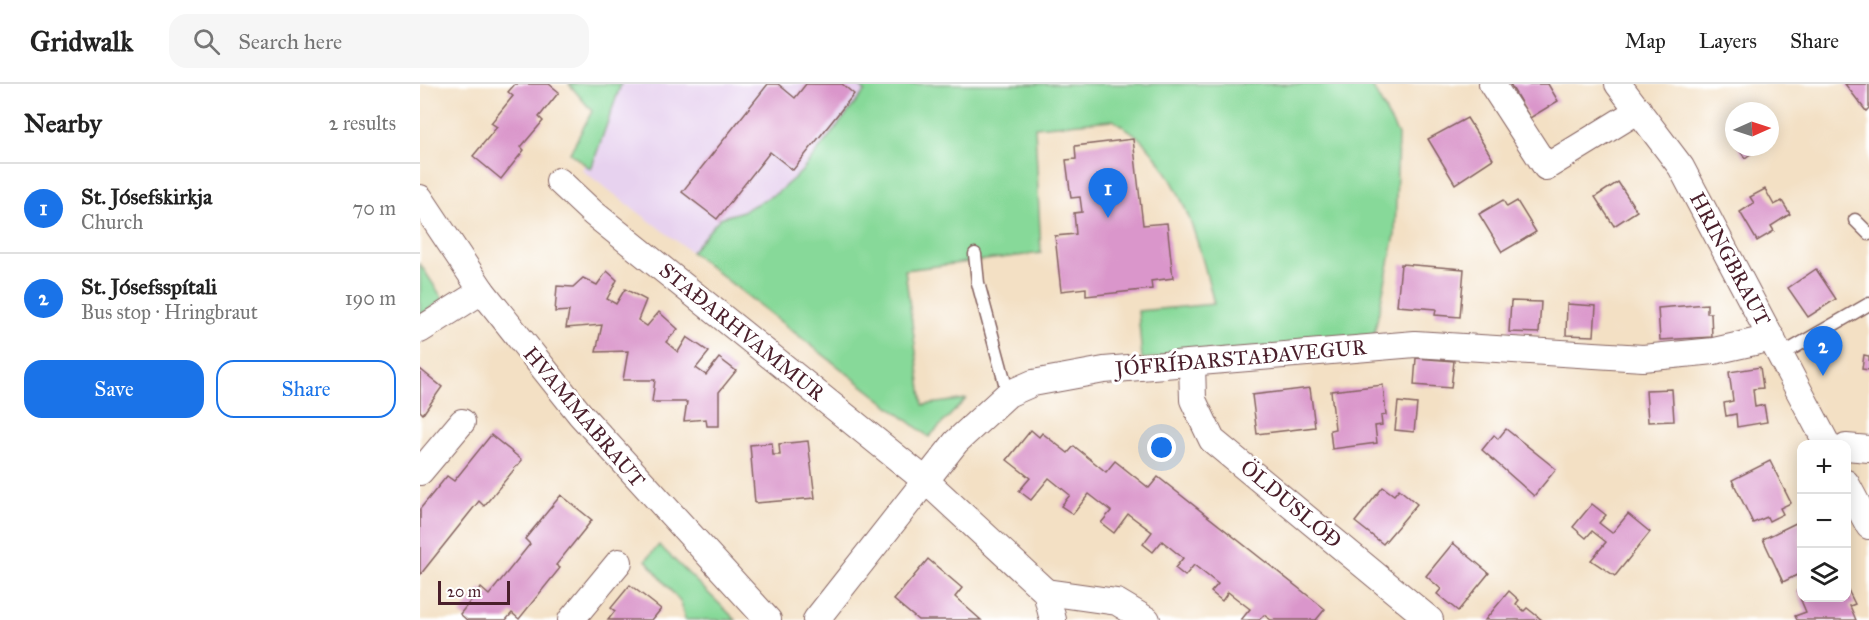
<!DOCTYPE html>
<html lang="en">
<head>
<meta charset="utf-8">
<style>
	:root { --surface:#fff; --page:#f6f6f6; --text:#222; --muted:#767676; --line:#e0e0e0; --accent:#1a73e8 }
	body { margin:0; font-family:"IM FELL Great Primer",serif; background:var(--page); color:var(--text) }
	.controls { position:absolute; right:18px; bottom:18px; display:grid; overflow:hidden; border-radius:12px; box-shadow:0 3px 15px #0003 }
	.controls button { width:54px; height:54px; display:grid; place-items:center; padding:0; border:0; border-bottom:2px solid var(--line); background:var(--surface); color:var(--text); font:30px sans-serif }
	.compass { position:absolute; left:1305px; top:18px; width:54px; height:54px; border-radius:50%; background:var(--surface); box-shadow:0 3px 15px #0003; rotate:87deg }
	.scale { position:absolute; left:18px; bottom:15px; width:72px; box-sizing:border-box; padding-left:6px; border:3px solid #4a1f2b; border-top:0; font-size:16px; line-height:21px; white-space:nowrap; color:#4a1f2b; -webkit-text-stroke:4px #fff; paint-order:stroke }
	.you { position:absolute; left:742px; top:364px; width:21px; height:21px; margin:-15px; border:4px solid #fff; border-radius:50%; background:#1a73e8; box-shadow:0 0 0 9px #1a73e833 }
	.badge { display:grid; place-items:center; width:39px; height:39px; border-radius:50%; background:var(--accent); color:#fff; font-size:20px; font-weight:700 }
	.pin { position:absolute; translate:-50% -50px; filter:drop-shadow(0 2px 3px #0008) }
	.pin::after { content:''; position:absolute; top:32px; width:21px; height:18px; background:inherit; clip-path:polygon(0 0,100% 0,50% 100%) }
	.list { margin:0; padding:0; list-style:none }
	h2 { display:flex; justify-content:space-between; align-items:center; height:78px; margin:0; padding:0 24px; font-size:26px }
	h2 small { font-size:20px; font-weight:400; color:var(--muted) }
	.list li { display:grid; grid-template-columns:39px 1fr auto; gap:18px; align-items:center; box-sizing:border-box; height:90px; padding:0 24px; border-top:2px solid var(--line) }
	.list b { display:block; font-size:22px; white-space:nowrap }
	.list p { margin:0; font-size:20px; white-space:nowrap; color:var(--muted) }
	.list em { font-size:20px; font-style:normal; color:var(--muted) }
	.actions { display:flex; gap:12px; padding:18px 24px }
	.actions a { flex:1; padding:14px 0; border:2px solid var(--accent); border-radius:18px; text-align:center; font-size:21px; color:var(--accent) }
	.actions .main { background:var(--accent); color:#fff }
	.icon { flex:none; width:33px; height:33px; fill:none; stroke:currentColor; stroke-width:2; stroke-linecap:round; stroke-linejoin:round }
	.map { position:relative; flex:none; width:1449px; height:536px; overflow:hidden }
	header { display:flex; align-items:center; gap:36px; box-sizing:border-box; height:84px; padding:0 30px; background:var(--surface); border-bottom:2px solid var(--line) }
	header strong { font-size:28px }
	nav { display:flex; gap:33px; margin-inline-start:auto; font-size:21px }
	.search { width:420px; height:54px; background:var(--page); display:flex; align-items:center; gap:15px; box-sizing:border-box; padding:0 21px; border-radius:18px; color:var(--muted); font-size:22px }
	main { display:flex }
	aside { flex:1; background:var(--surface) }
	.map>svg:first-child { display:block }
</style>
</head>
<body>
<header>
<strong>Gridwalk</strong>
<div class="search"><svg class="icon" aria-label="search" viewBox="0 0 24 24"><circle cx="10" cy="10" r="6"/><path d="M15 15l6 6"/></svg>Search here</div>
<nav><a>Map</a><a>Layers</a><a>Share</a></nav>
</header>
<main>
<aside>
<h2>Nearby<small>2 results</small></h2>
<ul class="list">
<li><span class="badge">1</span><div><b>St. Jósefskirkja</b><p>Church</p></div><em>70 m</em></li>
<li><span class="badge">2</span><div><b>St. Jósefsspítali</b><p>Bus stop · Hringbraut</p></div><em>190 m</em></li>
</ul>
<div class="actions"><a class="main">Save</a><a>Share</a></div>
</aside>
<div class="map">
<svg width="1449" height="536" viewBox="0 0 1449 536">
	<rect width="100%" height="100%" fill="#fff"/>
	<filter id="ink" filterUnits="userSpaceOnUse"><feTurbulence type="fractalNoise" baseFrequency=".0167" numOctaves="2"/><feDisplacementMap in="SourceGraphic" scale="12" xChannelSelector="R" yChannelSelector="G"/><feConvolveMatrix kernelMatrix="1 2 1 2 8 2 1 2 1" color-interpolation-filters="sRGB"/></filter>
	<filter id="wash" filterUnits="userSpaceOnUse"><feTurbulence type="fractalNoise" baseFrequency=".008" numOctaves="4" result="noise"/><feDisplacementMap in="SourceGraphic" scale="24" xChannelSelector="R" yChannelSelector="G"/><feGaussianBlur stdDeviation="1.35" result="paint"/><feColorMatrix in="noise" values="0 0 0 0 0 0 0 0 0 0 0 0 0 0 0 0 0 1.4 0 .05"/><feComposite in="paint" operator="in"/></filter>
	<g filter="url(#wash)">
		<rect width="100%" height="100%" fill="#f3e0c4"/>
		<!-- built -->
		<polygon fill="#e7d2ef" points="201,0 437,0 445,7 381,88 357,109 323,127 300,134 271,168 162,86"/>
		<!-- green -->
		<g fill="#87d999" stroke="#687c62" stroke-width="1.5">
			<polygon points="149,0 201,0 171,85 150,69 172,27"/>
			<path d="M437 0H951L978 51 975 151 953 255 722 275 718 227 794 220C781 165 763 95 719 54 712 47 702 42 693 36L615 43 621 169 485 186 503 321 546 315 509 353 271 168 300 134 323 127 357 109 381 88 445 7Z"/>
			<polygon points="0,180 23,215 0,232"/>
			<polygon points="239,461 316,536 265,536 261,519 226,476"/>
		</g>
		<g id="blocks">
			<!-- building -->
			<g fill="#da96cb">
				<polygon points="95,0 129,0 139,8 119,33 123,37 101,63 104,66 81,95 53,72 77,43 71,39 93,12 88,8"/>
				<polygon points="348,0 358,0 375,14 386,0 422,0 434,10 373,86 350,68 297,135 262,108"/>
				<polygon points="1090,0 1128,0 1138,17 1110,34"/>
				<polygon points="1425,0 1449,0 1449,24 1446,27"/>
				<polygon points="1047,34 1073,75 1035,100 1008,55"/>
				<polygon points="713,55 723,141 747,139 753,194 731,197 732,205 666,212 666,204 641,207 635,152 656,150 654,129 662,128 660,113 651,114 646,76 656,75 655,62"/>
				<polygon points="1317,63 1340,63 1325,74"/>
				<polygon points="1198,98 1217,127 1194,142 1175,113"/>
				<polygon points="1345,105 1354,121 1362,117 1370,130 1351,142 1354,147 1337,157 1320,128 1334,119 1330,113"/>
				<polygon points="1083,116 1087,123 1097,117 1116,148 1082,168 1059,130"/>
				<polygon points="981,180 1044,185 1040,233 1015,231 1016,225 977,222"/>
				<polygon points="1396,185 1416,215 1388,233 1368,204"/>
				<polygon points="187,187 197,196 187,215 196,220 205,205 226,216 218,236 227,242 239,228 258,245 246,258 258,268 267,253 289,268 276,284 286,291 299,274 316,287 299,308 299,342 287,342 286,335 264,337 267,318 232,318 235,296 203,296 208,267 176,268 182,241 146,244 149,227 135,228 137,202 153,203 163,194 177,201"/>
				<polygon points="1091,217 1121,218 1119,249 1089,248"/>
				<polygon points="1147,220 1176,222 1174,252 1146,251"/>
				<polygon points="1287,220 1287,229 1291,229 1292,253 1240,256 1238,224"/>
				<polygon points="1444,271 1449,272 1449,286 1442,285"/>
				<polygon points="996,274 1034,277 1031,304 994,301"/>
				<polygon points="1340,283 1343,304 1333,305 1335,323 1344,321 1347,338 1317,343 1316,330 1306,332 1304,319 1313,317 1309,288"/>
				<polygon points="0,285 22,303 3,330 0,327"/>
				<polygon points="963,301 966,331 961,332 962,341 955,342 957,359 912,365 910,346 915,345 911,307"/>
				<polygon points="890,304 895,343 837,350 832,311"/>
				<polygon points="1252,305 1254,337 1228,338 1226,306"/>
				<polygon points="978,318 997,320 994,348 975,346"/>
				<polygon points="1086,345 1136,385 1114,412 1062,366 1074,351 1078,355"/>
				<polygon points="611,346 619,353 622,349 648,369 654,362 686,388 695,377 729,404 738,393 905,525 896,536 851,536 844,531 839,536 821,536 830,525 808,508 802,517 791,508 798,500 774,481 765,492 755,484 763,474 742,457 733,468 723,460 732,448 708,430 694,449 681,439 691,427 669,410 653,430 641,422 650,411 629,394 611,416 599,407 610,394 587,376"/>
				<polygon points="71,351 102,376 64,422 59,417 0,491 0,425 27,392 34,397"/>
				<polygon points="388,357 395,414 335,419 330,361 352,359 353,371 360,371 359,360"/>
				<polygon points="1350,377 1371,419 1360,424 1363,430 1349,437 1347,433 1333,439 1312,396"/>
				<polygon points="963,403 974,411 979,405 997,420 963,460 935,438"/>
				<polygon points="141,411 172,436 136,481 140,484 99,535 92,529 86,536 47,536 40,530 61,504 69,511 110,460 105,455"/>
				<polygon points="1172,420 1186,431 1179,439 1192,449 1208,430 1230,448 1195,492 1171,476 1186,458 1172,447 1166,454 1153,443"/>
				<polygon points="1380,437 1382,495 1377,491 1363,498 1343,455"/>
				<polygon points="1033,459 1069,489 1038,527 1017,510 1021,505 1006,492"/>
				<polygon points="508,475 542,504 535,513 561,536 498,536 474,516"/>
				<polygon points="210,501 241,525 232,536 188,536 195,527 191,524"/>
				<polygon points="1426,502 1435,520 1430,522 1436,536 1377,536 1375,532 1386,528 1377,507 1382,505 1382,514 1426,514"/>
				<polygon points="1089,507 1099,516 1096,520 1104,527 1107,524 1122,536 1065,536"/>
			</g>
		</g>
	</g>
	<g filter="url(#ink)">
		<use href="#blocks" fill-opacity="0" stroke="#856361" stroke-width="1.5"/>
		<g fill="none" stroke-linecap="round" stroke-linejoin="round">
			<!-- lane casing -->
			<g stroke="#856361" stroke-width="15">
				<g id="lane">
					<polyline points="1435,136 1449,150"/>
					<polyline points="555,170 558,199 588,310"/>
					<polyline points="1361,271 1449,220"/>
				</g>
			</g>
			<!-- street casing -->
			<g stroke="#856361" stroke-width="28">
				<g id="street">
					<polyline points="1072,0 1126,83 1219,26"/>
					<polyline points="1198,0 1261,83 1407,360"/>
					<polyline points="139,97 173,129 506,397 626,508 633,536"/>
					<polyline points="0,114 62,207 160,330 348,536"/>
					<polyline points="0,246 62,207"/>
					<polyline points="772,280 773,316 792,356 1010,536"/>
					<polyline points="1426,363 1449,365"/>
					<polyline points="0,388 42,338"/>
					<polyline points="1426,399 1449,442"/>
					<polyline points="626,508 697,518 727,536"/>
					<polyline points="151,536 199,478"/>
					<polyline points="396,536 536,358 588,310 613,299 684,286 995,260 1223,274 1294,267 1352,254"/>
				</g>
			</g>
			<!-- lane -->
			<use href="#lane" stroke="#fff" stroke-width="12"/>
			<!-- street -->
			<use href="#street" stroke="#fff" stroke-width="26"/>
		</g>
	</g>
	<g text-anchor="middle" dominant-baseline="central" stroke-width="6" stroke-linejoin="round" paint-order="stroke">
		<!-- street labels -->
		<g font-size="21" fill="#4a1f2b" stroke="#fff">
			<text transform="translate(1310 175) rotate(62)">HRINGBRAUT</text>
			<text transform="translate(322 248) rotate(39)">STAÐARHVAMMUR</text>
			<text transform="translate(821 274) rotate(-5)">JÓFRÍÐARSTAÐAVEGUR</text>
			<text transform="translate(164 333) rotate(50)">HVAMMABRAUT</text>
			<text transform="translate(871 420) rotate(40)">ÖLDUSLÓÐ</text>
		</g>
	</g>
</svg>
<div class="controls">
<button>+</button>
<button>−</button>
<button><svg class="icon" aria-label="layers" viewBox="0 0 24 24"><path d="M12 4l9 5-9 5-9-5zM3 14l9 5 9-5"/></svg></button>
</div>
<svg class="compass" viewBox="-18 -18 36 36"><path d="M0-13l5 13h-10z" fill="#e53935"/><path d="M0 13l5-13h-10z" fill="#767676"/></svg>
<div class="scale">20 m</div>
<div class="you"></div>
<div class="pin badge" style="left:688px;top:134px">1</div>
<div class="pin badge" style="left:1403px;top:292px">2</div>
</div>
</main>
</body>
</html>
